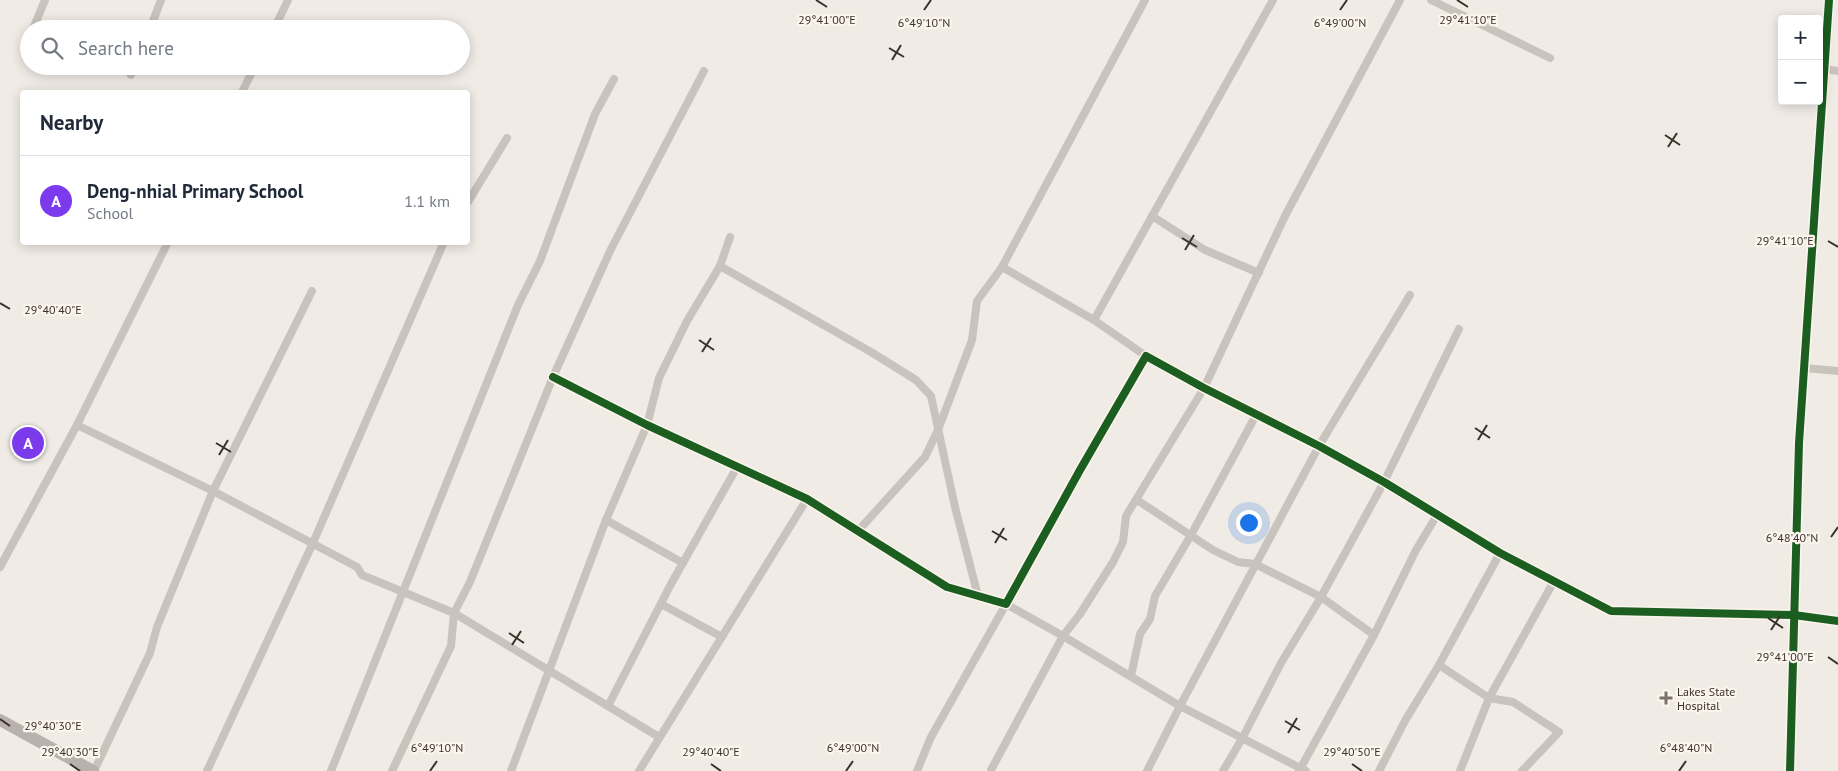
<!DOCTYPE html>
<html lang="en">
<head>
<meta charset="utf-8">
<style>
	:root { --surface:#fff; --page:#f2f2f3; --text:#1f2937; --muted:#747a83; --line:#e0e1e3; --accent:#7c3aed }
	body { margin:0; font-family:"PT Sans",sans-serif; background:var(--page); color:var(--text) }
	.controls { position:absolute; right:15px; top:15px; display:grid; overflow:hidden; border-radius:5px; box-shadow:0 2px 12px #0003 }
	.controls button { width:45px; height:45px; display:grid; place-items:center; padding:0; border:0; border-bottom:1px solid var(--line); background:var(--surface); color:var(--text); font:25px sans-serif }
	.you { position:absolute; left:1248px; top:522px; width:18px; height:18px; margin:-12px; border:4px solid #fff; border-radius:50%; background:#1a73e8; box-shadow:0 0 0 8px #1a73e833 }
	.badge { display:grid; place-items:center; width:32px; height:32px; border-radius:50%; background:var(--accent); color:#fff; font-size:16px; font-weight:700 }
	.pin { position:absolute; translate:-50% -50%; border:2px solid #fff; box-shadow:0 1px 5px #0006 }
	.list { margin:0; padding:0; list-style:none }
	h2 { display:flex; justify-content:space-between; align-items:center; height:65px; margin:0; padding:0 20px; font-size:21px }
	h2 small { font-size:16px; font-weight:400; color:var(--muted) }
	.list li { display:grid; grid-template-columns:32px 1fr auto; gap:15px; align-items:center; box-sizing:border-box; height:90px; padding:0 20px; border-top:1px solid var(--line) }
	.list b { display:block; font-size:19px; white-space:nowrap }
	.list p { margin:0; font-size:16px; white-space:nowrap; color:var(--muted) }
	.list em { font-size:16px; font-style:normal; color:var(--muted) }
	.icon { flex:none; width:28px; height:28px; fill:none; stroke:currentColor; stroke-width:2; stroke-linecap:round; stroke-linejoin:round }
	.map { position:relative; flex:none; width:1838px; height:771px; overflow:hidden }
	.search { position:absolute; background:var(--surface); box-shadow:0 2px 12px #0003; left:20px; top:20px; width:450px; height:55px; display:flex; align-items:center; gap:12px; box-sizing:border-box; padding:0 18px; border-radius:28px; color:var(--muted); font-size:19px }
	.panel { position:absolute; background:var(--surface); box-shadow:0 2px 12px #0003; left:20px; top:90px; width:450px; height:155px; border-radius:5px }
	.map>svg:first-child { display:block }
</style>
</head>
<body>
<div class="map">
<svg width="1838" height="771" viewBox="0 0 1838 771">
	<rect width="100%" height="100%" fill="#f0ebe5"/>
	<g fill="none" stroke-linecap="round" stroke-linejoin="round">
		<!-- minor -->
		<g stroke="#c9c3be" stroke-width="8">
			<polyline points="1431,0 1550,58"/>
			<polyline points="33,29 45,0"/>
			<polyline points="150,29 161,0"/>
			<polyline points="274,29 288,0"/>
			<polyline points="27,44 29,40"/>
			<polyline points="1824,69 1838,71"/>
			<polyline points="131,75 134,66"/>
			<polyline points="242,92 255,66"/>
			<polyline points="468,202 507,138"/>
			<polyline points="1152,216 1205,250 1259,273"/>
			<polyline points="720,266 871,352 916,380 931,396 955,507 978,596"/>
			<polyline points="1002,267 1094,320 1146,356"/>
			<polyline points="1094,320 1273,0"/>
			<polyline points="1804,368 1838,371"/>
			<polyline points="553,377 647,425 807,499 947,587 1006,604 1080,470 1146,356 1204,388 1319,446 1384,482 1500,553 1611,611 1794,615 1838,621"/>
			<polyline points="77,425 213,491 357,567 362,575 454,613 659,737"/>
			<polyline points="1137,500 1213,550 1238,562 1255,564 1321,597 1374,635"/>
			<polyline points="606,520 683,563"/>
			<polyline points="857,532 925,457 938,430 972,340 977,301 1002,267 1145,0"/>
			<polyline points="0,567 77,425 168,242"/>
			<polyline points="661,604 722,637"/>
			<polyline points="1131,676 1140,634 1150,619 1155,596 1191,535 1256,415"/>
			<polyline points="608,706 671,584 737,467"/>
			<polyline points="991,770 1063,636 1080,614 1113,562 1123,542 1126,516 1204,388 1285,216 1400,0"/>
			<polyline points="94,771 150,653 157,627 213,491 312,291"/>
			<polyline points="207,771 312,545 444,242"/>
			<polyline points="331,771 518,305 540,261 595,114 614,79"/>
			<polyline points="392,771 451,646 454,613 470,582 553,377 611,249 704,71"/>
			<polyline points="511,771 606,520 647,425 659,378 687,321 720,266 730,237"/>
			<polyline points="639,771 807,499"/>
			<polyline points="917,771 931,737 1006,604 1063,636 1180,706 1306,771"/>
			<polyline points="1147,771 1180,706 1319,446 1410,295"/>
			<polyline points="1223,771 1243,737 1281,663 1321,597 1384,482 1459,329"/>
			<polyline points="1299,771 1374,635 1416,550 1437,515"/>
			<polyline points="1379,771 1406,719 1439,665"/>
			<polyline points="1460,771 1489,698 1439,665 1500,553"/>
			<polyline points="1522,771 1559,732 1513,702 1489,698 1554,581"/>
			<polyline points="1790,771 1799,443 1829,0"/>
		</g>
		<!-- primary -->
		<polyline stroke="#b8b1ad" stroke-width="12" points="0,720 93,771"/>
		<!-- cycleway casing -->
		<g stroke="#fbf5ee" stroke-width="11">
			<g id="cycleway">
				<polyline points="553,377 647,425 807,499 947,587 1006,604 1080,470 1146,356 1204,388 1319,446 1384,482 1500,553 1611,611 1794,615 1838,621"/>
				<polyline points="1790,771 1799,443 1829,0"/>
			</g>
		</g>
		<!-- cycleway -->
		<use href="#cycleway" stroke="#1b5e20" stroke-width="8"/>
	</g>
	<!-- ticks -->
	<path fill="none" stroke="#3b302b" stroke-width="2" d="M816 0 827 7M1457 0 1468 7M924 10 931 0M1340 10 1347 0M889 48 904 57M892 60 901 45M1665 135 1680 145M1668 147 1677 133M1182 238 1197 247M1828 241 1838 247M1185 250 1194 235M0 303 10 309M699 340 714 350M702 352 711 338M1475 428 1490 438M1478 440 1487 425M216 443 231 452M219 455 228 440M992 531 1007 540M1831 537 1838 527M995 543 1004 528M1768 618 1783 628M1771 630 1780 616M509 633 524 643M512 645 521 631M1828 657 1838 664M0 719 10 726M1285 721 1300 730M1288 733 1297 718M70 764 80 771M711 764 721 771M1352 764 1362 771M430 771 437 761M846 771 853 761M1679 771 1686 761"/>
	<!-- markers -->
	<path fill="#7a716c" stroke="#fbf5ee" stroke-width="2" d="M1663.5 690.5h5v5h5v5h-5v5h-5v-5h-5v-5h5z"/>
	<g text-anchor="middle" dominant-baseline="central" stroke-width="4.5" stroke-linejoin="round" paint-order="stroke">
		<!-- poi labels -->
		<g font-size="12" fill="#3b302b" stroke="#fbf5ee" text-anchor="start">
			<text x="1677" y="691">Lakes State<tspan x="1677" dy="14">Hospital</tspan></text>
		</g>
	</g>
	<g font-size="12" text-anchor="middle" fill="#3b302b" stroke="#fbf5ee" stroke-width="4.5" stroke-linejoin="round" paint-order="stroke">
		<text x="1468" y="24">29°41'10"E</text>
		<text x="827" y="24">29°41'00"E</text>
		<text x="924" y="27">6°49'10"N</text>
		<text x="1340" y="27">6°49'00"N</text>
		<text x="1785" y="245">29°41'10"E</text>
		<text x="53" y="314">29°40'40"E</text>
		<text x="1792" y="542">6°48'40"N</text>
		<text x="1785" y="661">29°41'00"E</text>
		<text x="53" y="730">29°40'30"E</text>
		<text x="437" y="752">6°49'10"N</text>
		<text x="853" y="752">6°49'00"N</text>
		<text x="1686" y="752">6°48'40"N</text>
		<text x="70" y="756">29°40'30"E</text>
		<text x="711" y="756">29°40'40"E</text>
		<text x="1352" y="756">29°40'50"E</text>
	</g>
</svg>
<div class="controls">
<button>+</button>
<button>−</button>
</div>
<div class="you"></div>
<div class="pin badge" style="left:28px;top:443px">A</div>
<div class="search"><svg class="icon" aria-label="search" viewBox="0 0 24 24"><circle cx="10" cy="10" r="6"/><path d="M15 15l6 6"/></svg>Search here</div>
<section class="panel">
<h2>Nearby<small></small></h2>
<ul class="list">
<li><span class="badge">A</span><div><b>Deng-nhial Primary School</b><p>School</p></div><em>1.1 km</em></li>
</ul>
</section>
</div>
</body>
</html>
